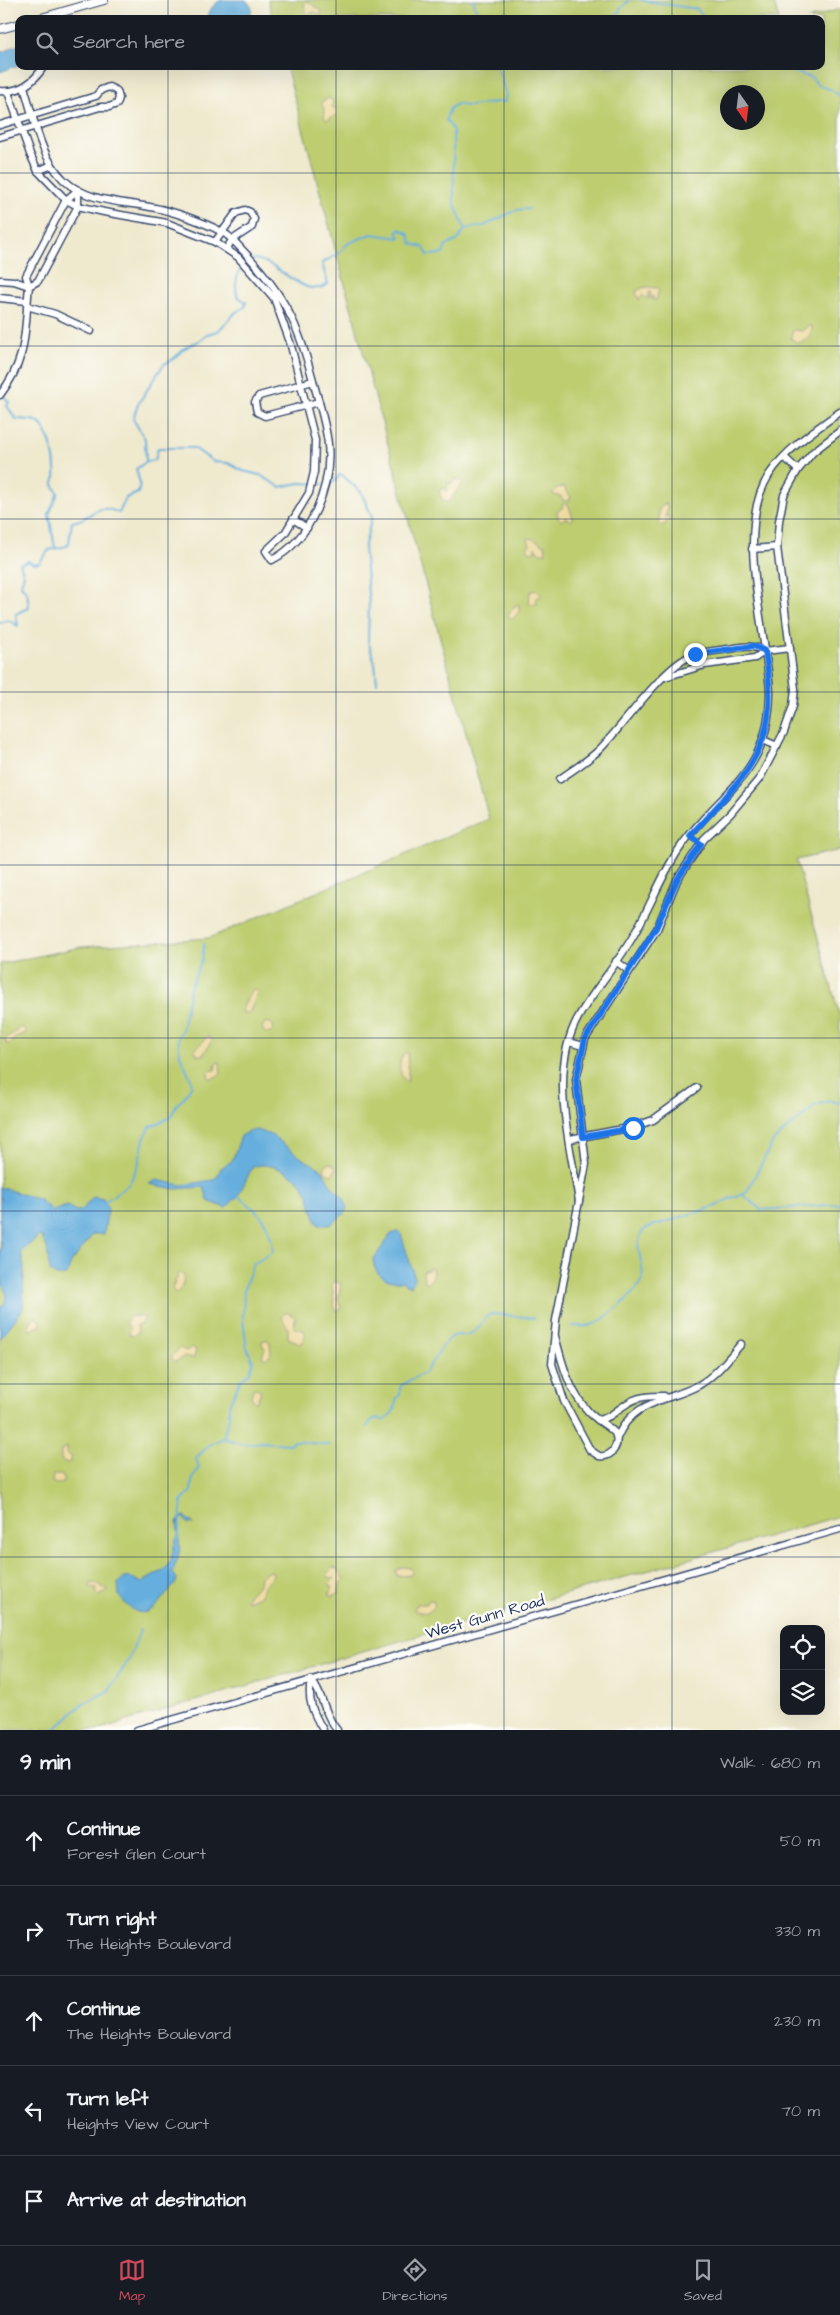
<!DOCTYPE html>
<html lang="en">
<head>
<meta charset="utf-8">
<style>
	:root { --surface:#171b24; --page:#20242c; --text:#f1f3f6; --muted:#9ea1a6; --line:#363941; --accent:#d1495b }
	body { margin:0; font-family:"Architects Daughter",sans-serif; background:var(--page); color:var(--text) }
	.controls { position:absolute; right:15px; bottom:15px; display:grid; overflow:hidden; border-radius:10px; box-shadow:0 5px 20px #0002 }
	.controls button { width:45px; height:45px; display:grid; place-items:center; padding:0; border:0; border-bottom:1px solid var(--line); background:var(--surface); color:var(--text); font:25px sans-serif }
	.compass { position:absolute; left:720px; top:85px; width:45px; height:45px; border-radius:50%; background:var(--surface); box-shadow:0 5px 20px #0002; rotate:166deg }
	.stop { position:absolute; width:15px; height:15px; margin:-11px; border:4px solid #1a73e8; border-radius:50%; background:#fff }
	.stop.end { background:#1a73e8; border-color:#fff; box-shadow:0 1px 5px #0008 }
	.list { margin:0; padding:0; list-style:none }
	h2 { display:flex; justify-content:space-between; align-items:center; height:65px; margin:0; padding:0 20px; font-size:21px }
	h2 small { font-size:16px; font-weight:400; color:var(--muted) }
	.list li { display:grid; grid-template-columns:32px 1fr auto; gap:15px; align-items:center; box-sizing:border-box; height:90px; padding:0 20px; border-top:1px solid var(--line) }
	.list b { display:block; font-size:19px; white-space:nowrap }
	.list p { margin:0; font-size:16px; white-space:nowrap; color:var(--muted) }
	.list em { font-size:16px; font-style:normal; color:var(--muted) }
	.icon { flex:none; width:28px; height:28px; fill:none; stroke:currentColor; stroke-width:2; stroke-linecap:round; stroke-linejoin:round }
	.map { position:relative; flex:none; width:840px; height:1730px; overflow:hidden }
	.search { position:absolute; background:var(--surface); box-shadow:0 5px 20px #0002; left:15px; right:15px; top:15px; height:55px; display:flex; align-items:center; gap:12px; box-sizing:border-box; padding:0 18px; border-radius:10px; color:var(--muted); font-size:19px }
	.sheet { height:515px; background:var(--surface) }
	nav { display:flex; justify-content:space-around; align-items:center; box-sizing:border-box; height:70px; border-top:1px solid var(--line); background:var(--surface); font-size:14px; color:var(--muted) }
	nav a { display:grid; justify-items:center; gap:2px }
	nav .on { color:var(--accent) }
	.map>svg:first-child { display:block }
</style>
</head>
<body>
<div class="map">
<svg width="840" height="1730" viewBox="0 0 840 1730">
	<rect width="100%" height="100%" fill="#fdfcf7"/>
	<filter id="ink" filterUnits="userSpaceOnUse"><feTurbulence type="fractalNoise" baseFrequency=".02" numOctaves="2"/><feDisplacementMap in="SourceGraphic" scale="10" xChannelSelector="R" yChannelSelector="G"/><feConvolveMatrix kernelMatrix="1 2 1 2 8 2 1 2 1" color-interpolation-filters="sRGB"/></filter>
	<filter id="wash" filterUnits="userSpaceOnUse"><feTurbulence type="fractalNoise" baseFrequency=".0096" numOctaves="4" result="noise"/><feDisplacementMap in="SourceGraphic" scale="20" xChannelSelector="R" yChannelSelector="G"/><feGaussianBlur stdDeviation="1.12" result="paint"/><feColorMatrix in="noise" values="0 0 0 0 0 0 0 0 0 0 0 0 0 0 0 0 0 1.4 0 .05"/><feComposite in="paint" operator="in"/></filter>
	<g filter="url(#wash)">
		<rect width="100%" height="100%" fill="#efe9ce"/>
		<!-- green -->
		<g fill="#bdcd70" stroke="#6c7e67" fill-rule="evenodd">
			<polygon points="268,0 773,0 779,19 273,19"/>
			<path d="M840 9V850L796 860 840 1017V1516L390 1644 96 1730H0V964L82 947 209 938 489 819 286 66H821V19H807ZM728 92H758V122H728Z"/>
		</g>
		<!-- sand -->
		<g fill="#eeda9e" stroke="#84847e">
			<polygon points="307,1 321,11 321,16 314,12 307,15 304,4"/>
			<polygon points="329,98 333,101 332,107 336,109 337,114 327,120 324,118 325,111 321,102"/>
			<polygon points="645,287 657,288 659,290 656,300 653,300 653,296 649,299 651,293 649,292 647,299 643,295 639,300 636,291"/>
			<path d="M808 326H812C812 335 807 342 797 343L791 338 793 330 802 331Z"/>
			<polygon points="455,479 462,481 462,484 448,503 442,500 439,491 443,488 447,491 448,483 452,483"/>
			<polygon points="565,487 566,492 571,496 569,501 562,500 561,496 554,495 553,492 557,488"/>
			<polygon points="666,503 668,509 665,517 669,516 670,519 662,526 659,523 659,509"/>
			<polygon points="562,504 568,504 573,518 571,521 565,517 562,521 558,517 557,512 563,507"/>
			<polygon points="531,538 545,545 546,553 540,553 535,547 535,551 530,552 527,548 530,545 528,539"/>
			<polygon points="537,590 541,595 539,598 536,597 537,604 529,604 530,592"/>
			<path d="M519 604V612L512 619 508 616C510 610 513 607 519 604Z"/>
			<path d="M256 990 258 993 249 1013H243C241 1006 249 997 251 991Z"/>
			<circle cx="268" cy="1028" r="5.5"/>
			<polygon points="22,1027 26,1030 25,1034 17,1036 10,1044 6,1043 5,1039"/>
			<polygon points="208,1036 212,1040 203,1055 197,1055 195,1050"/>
			<path d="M406 1052 408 1053C406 1063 410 1074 407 1082 398 1074 397 1059 406 1052Z"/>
			<polygon points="220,1062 221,1074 211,1079 208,1077 209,1071 215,1070 216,1063"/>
			<circle cx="330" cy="1169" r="5.5"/>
			<polygon points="430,1267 433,1271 433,1277 427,1283 424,1281 423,1271 428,1270"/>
			<path d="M179 1273H183C185 1280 182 1291 175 1293L172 1289Z"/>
			<polygon points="335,1281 341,1284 338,1299 341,1308 338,1311 335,1309 332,1285"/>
			<polygon points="286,1312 295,1317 294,1328 304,1330 305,1336 302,1344 288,1338 288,1328 281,1317"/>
			<polygon points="131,1316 142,1316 144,1319 142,1324 137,1325 138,1332 133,1336 129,1334 130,1327 125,1323"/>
			<polygon points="36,1317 42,1325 30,1330 28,1327 32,1319"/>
			<polygon points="267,1339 270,1343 271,1354 266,1359 262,1356 265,1349 261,1342"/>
			<polygon points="192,1347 196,1350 194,1358 183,1357 175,1362 172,1359 172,1356 180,1348 186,1351"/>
			<polygon points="257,1388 261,1391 256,1403 251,1397 253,1389"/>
			<polygon points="67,1447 67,1454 72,1457 70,1462 67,1463 61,1460 61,1450"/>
			<polygon points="57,1474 63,1476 63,1483 56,1484 52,1482 53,1475"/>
			<polygon points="405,1567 412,1569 411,1575 397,1576 396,1570"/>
			<polygon points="333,1568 337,1569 344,1580 340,1584 339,1593 331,1596 329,1593 332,1588 329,1584 335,1578 328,1577 327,1574"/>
			<polygon points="269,1571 272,1571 273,1575 264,1586 261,1595 247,1601 247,1597 259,1584 260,1577"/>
			<polygon points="91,1583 100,1585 102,1588 106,1589 107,1592 99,1596 96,1593 97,1589 90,1588"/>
			<path d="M429 1600H433L435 1605C429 1615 423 1613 414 1610L416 1604H426Z"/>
		</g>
		<!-- water -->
		<g fill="#65aedd" stroke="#406e9e">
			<path d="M222 0H246L252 7 251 13 232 19H208C208 11 214 3 222 0Z"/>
			<polygon points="14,46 19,46 19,65 0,72 0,52 6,51"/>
			<path d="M258 1130 273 1136 303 1159 322 1169 331 1185 344 1198 347 1207 345 1213 330 1225H319C311 1216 312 1200 305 1189 298 1175 266 1158 252 1168L238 1196 226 1208 208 1201 204 1187 175 1189 149 1184 156 1180 182 1185 212 1180 217 1177 221 1168 232 1161 241 1136 248 1131Z"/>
			<path d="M0 1187 40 1200 53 1211 67 1206 76 1211 82 1210 93 1197 103 1199 108 1208 104 1234H93L71 1263 67 1275C44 1281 50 1261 47 1248 46 1244 43 1241 42 1237L39 1236 21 1252 24 1266 23 1309 0 1339V1308L4 1305 7 1295 2 1283 0 1249 2 1247 0 1239Z"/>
			<path d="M400 1231 415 1278 411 1286 406 1285 403 1281C388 1283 375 1277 373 1260L391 1234Z"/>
			<path d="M184 1516 194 1524 187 1523 183 1517 178 1522C178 1546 184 1547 172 1573L177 1578 176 1583C158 1603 145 1631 119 1596L118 1583 122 1579 130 1577 142 1583C150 1576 165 1573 170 1562 174 1553 173 1543 178 1536L177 1521Z"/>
		</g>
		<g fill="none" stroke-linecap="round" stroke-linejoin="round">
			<!-- stream -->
			<g stroke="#65aedd" stroke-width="2">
				<polyline points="473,0 479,19"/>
				<polyline points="640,0 697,9 706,19"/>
				<polyline points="615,19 621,8 630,0"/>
				<polyline points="777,66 812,78 818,85 832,90 840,96"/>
				<polyline points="465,229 484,226 516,210 529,209"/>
				<path d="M253 259C277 259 305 302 328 284L322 263 338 254 347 244 371 234 400 238 397 231 399 229 408 233 412 244 423 247 428 255 443 254 446 246 458 240 465 229 454 203 453 130 446 120C448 112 450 105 459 104 472 110 490 100 505 102L506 94 497 66"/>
				<path d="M3 395 9 402 7 406 16 419C22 420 30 419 36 421 50 427 60 471 53 485L58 493 49 514 55 548"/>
				<path d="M146 462 145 439 133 419 138 404 164 364C176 361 179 350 190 345 198 341 201 342 207 334L218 331 236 312 245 307 246 302 237 296C234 282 237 268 249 260"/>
				<polyline points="327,483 334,482 340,475 342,475 361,492 372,517 364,548 369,604 368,641 375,663 377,683"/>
				<path d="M0 623 8 620 18 626 16 614 29 607 27 592 21 585 24 575 20 564 28 561 34 564 39 563 49 550 67 546 69 543 72 522C96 518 93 501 119 513L126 498 138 493 140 483 136 469 146 462 155 460 158 448H194L214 462 228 463 243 471 260 475 280 487 299 483 323 484"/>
				<polyline points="743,1195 762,1210 840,1204"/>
				<polyline points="105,1202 129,1184 138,1166 144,1139 150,1127 171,1117 177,1104 183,1099 192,1085 190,1077 180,1055 178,1038 182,1030 190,988 202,960 204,944"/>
				<path d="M572 1326C578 1326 585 1327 591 1325 603 1322 639 1291 642 1279 646 1260 629 1245 646 1228L714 1207 731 1198 746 1193 774 1140 816 1105 830 1101 840 1103"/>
				<path d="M366 1428 372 1420 378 1418 383 1421C390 1417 398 1407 396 1399L400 1395V1387C407 1380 423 1375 425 1372 435 1360 440 1345 453 1336 457 1334 460 1336 464 1335 477 1334 480 1324 487 1316L493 1314 534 1318"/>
				<path d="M223 1438 229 1417V1405L240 1381 250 1372 253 1362 247 1348 243 1320 244 1289 253 1264 273 1252C271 1223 260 1212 238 1196"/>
				<polyline points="178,1539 182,1501 191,1491 193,1477 199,1468 196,1458 209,1445 223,1438 243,1444 262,1442 289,1444 295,1441 330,1445"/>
				<polyline points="54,1730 81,1705 108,1691 129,1660 140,1630"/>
			</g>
		</g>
	</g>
	<g filter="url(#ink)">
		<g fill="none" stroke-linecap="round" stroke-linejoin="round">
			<!-- minor casing -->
			<g stroke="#3b4b6f" stroke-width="9">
				<g id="minor">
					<path d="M0 91C20 93 34 82 44 66"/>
					<path d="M8 92 30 154 38 171 66 200 78 206 104 212 167 223 215 242 238 257 274 298 290 342 315 440 314 472 309 493 285 533 266 551 272 560C311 540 332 486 328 444 326 425 320 406 315 388 300 330 289 301 248 256 241 249 234 240 227 235 212 225 178 213 160 209 128 201 89 204 64 180 40 157 34 118 24 87"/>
					<polyline points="0,125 96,96 101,90 109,87 117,91 119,98 117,104 109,107 100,107 0,137"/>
					<polyline points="38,171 52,165"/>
					<polygon points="78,190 78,206 38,281 29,286 26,276 66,200"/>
					<polyline points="215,242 236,213 245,210 250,212 254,219 252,227 232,240 227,248"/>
					<path d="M0 280 14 281 29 286C24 331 29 357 0 395"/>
					<polyline points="0,298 27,301"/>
					<polyline points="27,306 55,314 91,331"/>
					<polyline points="313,381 259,396 255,402 257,412 265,416 319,402"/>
					<path d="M840 412C815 430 786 449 769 475 734 530 767 631 770 693 769 775 723 788 682 845 663 871 652 903 636 931 620 961 596 987 579 1016 548 1070 570 1143 579 1201L586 1164 576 1080 585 1039 657 929 677 880 704 839 730 814 760 778 784 732 793 706 795 689 777 547 779 521 784 495 798 470 813 452 840 431"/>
					<polyline points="784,457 798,470"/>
					<polyline points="293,519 307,528"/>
					<polyline points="752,549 777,547"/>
					<polyline points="765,651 790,648"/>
					<polyline points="763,740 777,746"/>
					<path d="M560 779C574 769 589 760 600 749 623 726 663 667 691 656 702 651 716 651 728 649 742 647 753 644 765 651L755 658 705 665 665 677"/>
					<polyline points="616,961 629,971"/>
					<polyline points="569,1042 583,1046"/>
					<polyline points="570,1139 633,1127 653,1120 697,1088"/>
					<path d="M555 1336C562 1363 569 1391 588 1411 595 1420 607 1424 615 1433 620 1445 612 1458 599 1456L590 1450 564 1401 552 1364 556 1320 579 1201"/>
					<path d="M598 1420C611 1418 615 1411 625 1405 637 1396 650 1396 664 1396"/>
					<path d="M617 1438C633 1399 668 1402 699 1385 716 1375 728 1359 741 1344"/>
					<path d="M311 1680C324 1695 324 1716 337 1730"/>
					<path d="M311 1680C307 1700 313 1713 323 1730"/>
					<polyline points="137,1730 840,1529"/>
				</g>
			</g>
			<!-- tertiary casing -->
			<g stroke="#3b4b6f" stroke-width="10">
				<g id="tertiary">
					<polyline points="38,19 104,0"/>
					<polyline points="0,29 19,24"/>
				</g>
			</g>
			<!-- minor -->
			<use href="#minor" stroke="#fff" stroke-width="6"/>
			<!-- tertiary -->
			<use href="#tertiary" stroke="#fff" stroke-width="8"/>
		</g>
	</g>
	<g fill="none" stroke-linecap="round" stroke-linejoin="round" filter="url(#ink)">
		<!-- route -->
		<path stroke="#1a73e8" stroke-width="6" d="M633 1128 583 1137 576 1080 585 1039 656 928 677 880 701 844 690 836C749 771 782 747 765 651L754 646 695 654"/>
	</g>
	<!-- grid -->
	<path fill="none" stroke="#1b2f5e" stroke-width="1" stroke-opacity="0.55" d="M168 0V19M336 0V19M504 0V19M672 0V19M168 66V1730M336 66V1730M504 66V1730M672 66V1730M0 173H840M0 346H840M0 519H840M0 692H840M0 865H840M0 1038H840M0 1211H840M0 1384H840M0 1557H840"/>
	<g text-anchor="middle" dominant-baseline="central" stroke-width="4.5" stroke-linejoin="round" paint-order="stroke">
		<!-- street labels -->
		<g font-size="16" fill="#1b2f5e" stroke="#fdfcf7">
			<text transform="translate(485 1617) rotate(-16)">West Gunn Road</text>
		</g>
	</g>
</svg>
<div class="controls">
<button><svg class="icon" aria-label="locate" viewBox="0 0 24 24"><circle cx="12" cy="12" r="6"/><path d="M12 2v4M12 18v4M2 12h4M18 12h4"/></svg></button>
<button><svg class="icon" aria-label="layers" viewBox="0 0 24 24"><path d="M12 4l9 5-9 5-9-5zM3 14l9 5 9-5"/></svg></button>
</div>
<svg class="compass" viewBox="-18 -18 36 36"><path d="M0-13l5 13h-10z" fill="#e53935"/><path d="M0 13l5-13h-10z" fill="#9ea1a6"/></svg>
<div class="stop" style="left:633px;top:1128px"></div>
<div class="stop end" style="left:695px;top:654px"></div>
<div class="search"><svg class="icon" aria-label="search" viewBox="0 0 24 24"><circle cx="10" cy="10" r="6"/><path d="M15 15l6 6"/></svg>Search here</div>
</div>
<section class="sheet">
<h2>9 min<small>Walk · 680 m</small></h2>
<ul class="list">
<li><svg class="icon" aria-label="ahead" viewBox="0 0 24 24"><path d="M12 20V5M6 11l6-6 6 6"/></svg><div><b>Continue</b><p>Forest Glen Court</p></div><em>50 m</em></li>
<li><svg class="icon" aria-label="right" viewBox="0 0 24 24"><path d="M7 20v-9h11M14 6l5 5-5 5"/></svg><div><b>Turn right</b><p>The Heights Boulevard</p></div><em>330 m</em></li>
<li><svg class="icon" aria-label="ahead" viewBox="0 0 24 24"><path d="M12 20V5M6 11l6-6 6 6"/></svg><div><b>Continue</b><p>The Heights Boulevard</p></div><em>230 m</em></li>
<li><svg class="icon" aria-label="left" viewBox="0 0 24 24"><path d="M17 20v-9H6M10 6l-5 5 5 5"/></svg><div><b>Turn left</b><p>Heights View Court</p></div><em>70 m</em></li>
<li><svg class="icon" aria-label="arrive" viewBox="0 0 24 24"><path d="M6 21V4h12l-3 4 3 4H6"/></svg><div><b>Arrive at destination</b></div></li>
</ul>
</section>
<nav>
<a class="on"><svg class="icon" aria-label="map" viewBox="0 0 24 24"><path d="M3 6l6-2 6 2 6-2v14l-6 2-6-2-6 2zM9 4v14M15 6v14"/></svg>Map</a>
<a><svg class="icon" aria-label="directions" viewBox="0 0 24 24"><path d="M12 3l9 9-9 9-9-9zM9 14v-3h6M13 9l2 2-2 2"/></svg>Directions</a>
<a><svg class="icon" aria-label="saved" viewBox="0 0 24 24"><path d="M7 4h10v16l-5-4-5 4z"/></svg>Saved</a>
</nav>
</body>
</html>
